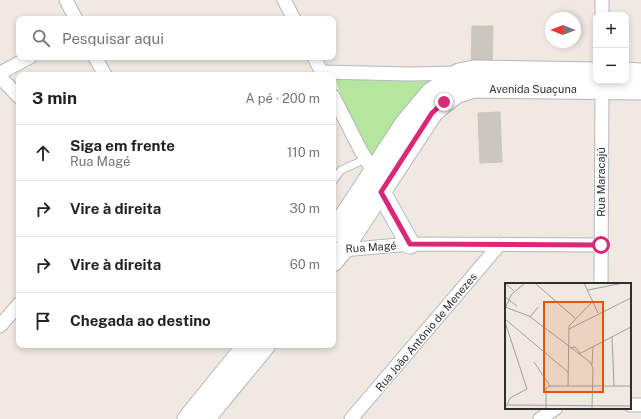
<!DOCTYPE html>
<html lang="pt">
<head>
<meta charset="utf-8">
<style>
	:root { --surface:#fff; --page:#f2f2f2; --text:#222; --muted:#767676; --line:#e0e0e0 }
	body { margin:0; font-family:"Public Sans",sans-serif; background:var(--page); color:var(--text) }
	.controls { position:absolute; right:12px; top:12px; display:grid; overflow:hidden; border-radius:8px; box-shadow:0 2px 6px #0003 }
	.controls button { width:36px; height:36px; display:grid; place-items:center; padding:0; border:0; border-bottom:1px solid var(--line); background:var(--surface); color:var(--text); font:20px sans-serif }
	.compass { position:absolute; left:545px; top:12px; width:36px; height:36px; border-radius:50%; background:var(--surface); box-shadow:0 2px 6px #0003; rotate:270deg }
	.stop { position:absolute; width:12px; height:12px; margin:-9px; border:3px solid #db2777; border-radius:50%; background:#fff }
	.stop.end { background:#db2777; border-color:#fff; box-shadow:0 1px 4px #0008 }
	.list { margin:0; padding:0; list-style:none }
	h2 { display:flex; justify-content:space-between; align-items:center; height:52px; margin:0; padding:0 16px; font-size:17px }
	h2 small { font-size:13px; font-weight:400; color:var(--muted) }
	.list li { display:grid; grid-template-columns:26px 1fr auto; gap:12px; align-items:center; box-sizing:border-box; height:56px; padding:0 16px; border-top:1px solid var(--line) }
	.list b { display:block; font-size:15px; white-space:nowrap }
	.list p { margin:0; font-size:13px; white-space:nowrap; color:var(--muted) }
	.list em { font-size:13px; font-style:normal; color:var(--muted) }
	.icon { flex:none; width:22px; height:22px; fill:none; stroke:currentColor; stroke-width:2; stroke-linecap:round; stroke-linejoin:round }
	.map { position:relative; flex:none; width:641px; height:419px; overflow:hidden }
	.search { position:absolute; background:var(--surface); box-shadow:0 2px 6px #0003; left:16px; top:16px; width:320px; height:44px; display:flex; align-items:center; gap:10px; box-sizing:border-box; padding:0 14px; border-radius:8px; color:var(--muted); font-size:15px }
	.panel { position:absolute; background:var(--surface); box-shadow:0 2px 6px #0003; left:16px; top:72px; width:320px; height:276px; border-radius:8px }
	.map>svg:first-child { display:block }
</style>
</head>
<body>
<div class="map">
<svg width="641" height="419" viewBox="0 0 641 419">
	<rect width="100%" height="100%" fill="#efe9e1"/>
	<!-- green -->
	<polygon fill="#b6e59e" points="438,74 373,160 343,101 335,77"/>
	<!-- building -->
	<g fill="#cbc7bf" stroke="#cbc5ba">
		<polygon points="472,26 493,26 492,68 471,67"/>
		<polygon points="500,112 502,162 480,163 478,113"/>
	</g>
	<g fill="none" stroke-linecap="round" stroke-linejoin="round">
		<!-- lane casing -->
		<g stroke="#b4b7c1" stroke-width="9">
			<polyline id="lane" points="333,181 341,170 366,159"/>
		</g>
		<!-- street casing -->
		<g stroke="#b4b7c1" stroke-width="15">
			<g id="street">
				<polyline points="66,0 76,19"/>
				<polyline points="284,0 294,19"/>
				<polyline points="602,15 602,0"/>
				<polyline points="95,57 105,75"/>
				<polyline points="314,57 323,75"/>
				<polyline points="322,72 410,74 459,73"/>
				<polyline points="0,73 30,57"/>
				<polyline points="0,77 19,97"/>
				<polyline points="333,96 361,151 373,171"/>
				<polyline points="339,249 343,250 410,244 601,245"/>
				<polyline points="601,284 602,83"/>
				<polyline points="0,326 19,304"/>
				<polyline points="630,405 641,405"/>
				<polyline points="351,419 500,244"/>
				<polyline points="540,419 556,408"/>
			</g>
		</g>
		<!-- secondary casing -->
		<g stroke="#b4b7c1" stroke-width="21">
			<g id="secondary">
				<polyline points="626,72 641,73"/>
				<polyline points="381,192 410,244"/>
				<polyline points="333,233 405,123 430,93 459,73 474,70 596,72"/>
				<polyline points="333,262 343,250 433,113 444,103 456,94 473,88 641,90"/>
				<polyline points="187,419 247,345"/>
				<polyline points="205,419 266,345"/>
			</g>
		</g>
		<!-- lane -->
		<use href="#lane" stroke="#fff" stroke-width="7"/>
		<!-- street -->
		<use href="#street" stroke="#fff" stroke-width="13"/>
		<!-- secondary -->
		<use href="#secondary" stroke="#fff" stroke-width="19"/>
	</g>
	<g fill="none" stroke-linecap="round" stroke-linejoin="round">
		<!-- route -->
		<polyline stroke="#db2777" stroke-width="5" points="444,102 432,113 381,192 410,244 601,245"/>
	</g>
	<g text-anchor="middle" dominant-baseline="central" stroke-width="3" stroke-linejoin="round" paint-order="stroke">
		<!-- street labels -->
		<g font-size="11" fill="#2e2e2e" stroke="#fff">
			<text x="533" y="89">Avenida Suaçuna</text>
			<text transform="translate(601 182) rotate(-90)">Rua Maracajú</text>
			<text transform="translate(371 247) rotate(-4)">Rua Magé</text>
			<text transform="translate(426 332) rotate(-50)">Rua João Antônio de Menezes</text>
		</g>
	</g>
	<!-- overview -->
	<g transform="translate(505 283)">
		<rect width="126" height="126" fill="#efe9e1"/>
		<path fill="none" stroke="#a29e99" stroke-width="1" d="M0 0 9 8M30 0 70 35M79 0 93 30M83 7 118 0M0 14 12 23M0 24 24 33 85 79 88 85 87 126M0 26 6 12 20 0M25 34 33 24M0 36 63 89M0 39 22 106 5 115 2 122M64 46 126 15M107 54 109 103M65 65 70 64 75 70M74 71 126 44M29 79 45 103M87 82 88 64M63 103 64 43 87 19M0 122 126 123M41 126V105L45 103H126"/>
		<path fill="#df570e" fill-opacity="0.15" stroke="#df570e" stroke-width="2" d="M39 19H98V109H39Z"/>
		<rect width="126" height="126" fill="none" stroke="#2e2e2e" stroke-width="2"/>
	</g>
</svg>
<div class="controls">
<button>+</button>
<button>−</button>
</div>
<svg class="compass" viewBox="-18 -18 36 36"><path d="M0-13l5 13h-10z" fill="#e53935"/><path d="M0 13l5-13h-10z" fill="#767676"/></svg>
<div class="stop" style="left:601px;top:245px"></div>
<div class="stop end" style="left:444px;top:102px"></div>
<div class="search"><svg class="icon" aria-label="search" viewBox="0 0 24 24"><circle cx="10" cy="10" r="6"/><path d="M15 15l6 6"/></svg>Pesquisar aqui</div>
<section class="panel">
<h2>3 min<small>A pé · 200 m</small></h2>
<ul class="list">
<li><svg class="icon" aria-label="ahead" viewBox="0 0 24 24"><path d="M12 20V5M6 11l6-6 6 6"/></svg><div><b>Siga em frente</b><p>Rua Magé</p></div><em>110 m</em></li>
<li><svg class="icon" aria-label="right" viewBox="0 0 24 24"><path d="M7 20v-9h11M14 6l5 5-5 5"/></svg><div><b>Vire à direita</b></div><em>30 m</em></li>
<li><svg class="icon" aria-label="right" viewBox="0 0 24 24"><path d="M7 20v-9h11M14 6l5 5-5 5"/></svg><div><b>Vire à direita</b></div><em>60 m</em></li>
<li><svg class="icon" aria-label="arrive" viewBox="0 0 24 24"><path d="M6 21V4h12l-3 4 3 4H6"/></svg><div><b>Chegada ao destino</b></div></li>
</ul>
</section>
</div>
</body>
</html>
